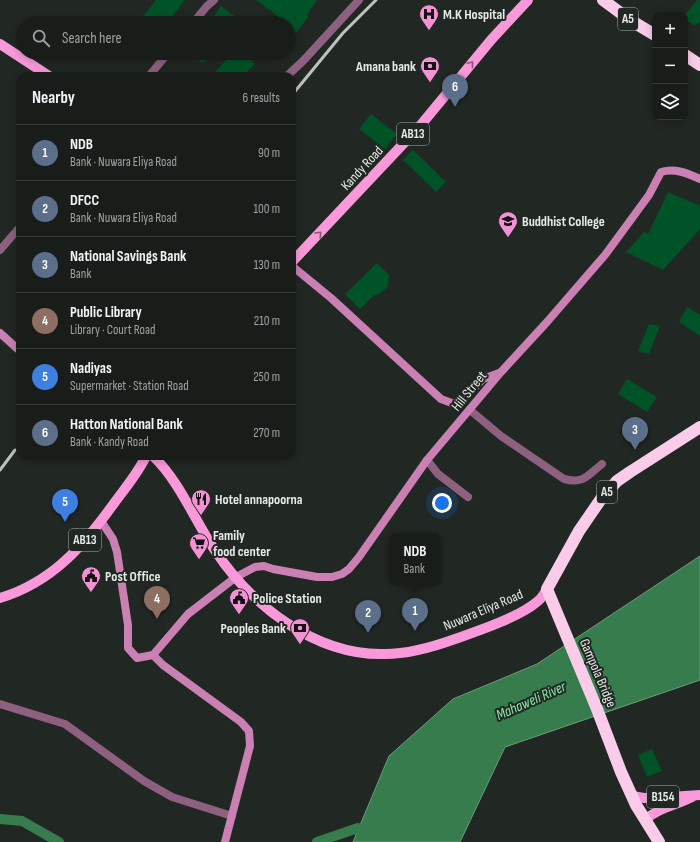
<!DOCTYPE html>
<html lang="en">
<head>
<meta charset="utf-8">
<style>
	:root { --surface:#191d1a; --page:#262a27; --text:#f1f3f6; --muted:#9fa2a2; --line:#373b39; --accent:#db2777 }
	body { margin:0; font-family:"Sofia Sans Condensed",sans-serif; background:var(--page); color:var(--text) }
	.controls { position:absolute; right:12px; top:12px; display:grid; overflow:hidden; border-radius:8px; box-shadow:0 2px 10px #0003 }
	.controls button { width:36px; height:36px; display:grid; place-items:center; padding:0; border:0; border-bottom:1px solid var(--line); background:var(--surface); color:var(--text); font:20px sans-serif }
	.you { position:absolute; left:442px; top:503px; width:14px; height:14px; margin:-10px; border:3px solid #fff; border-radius:50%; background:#1a73e8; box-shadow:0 0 0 6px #1a73e833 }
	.badge { display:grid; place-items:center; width:26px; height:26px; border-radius:50%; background:var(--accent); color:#fff; font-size:13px; font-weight:700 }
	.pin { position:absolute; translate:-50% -33px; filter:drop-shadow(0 1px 2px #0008) }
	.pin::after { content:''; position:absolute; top:21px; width:14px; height:12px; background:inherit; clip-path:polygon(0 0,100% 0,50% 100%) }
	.popup { position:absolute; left:389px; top:533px; width:52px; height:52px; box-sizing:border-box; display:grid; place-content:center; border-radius:8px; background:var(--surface); filter:drop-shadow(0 1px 3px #0005); font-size:13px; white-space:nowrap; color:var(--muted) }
	.popup b { font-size:15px; color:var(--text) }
	.popup::after { content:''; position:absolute; left:50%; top:100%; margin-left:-8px; border:8px solid transparent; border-top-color:var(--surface) }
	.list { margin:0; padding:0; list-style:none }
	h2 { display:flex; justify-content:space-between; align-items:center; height:52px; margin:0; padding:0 16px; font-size:17px }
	h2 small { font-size:13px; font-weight:400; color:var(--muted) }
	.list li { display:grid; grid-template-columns:26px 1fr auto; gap:12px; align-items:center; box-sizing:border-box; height:56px; padding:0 16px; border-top:1px solid var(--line) }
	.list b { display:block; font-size:15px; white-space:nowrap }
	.list p { margin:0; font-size:13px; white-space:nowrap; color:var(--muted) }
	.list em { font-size:13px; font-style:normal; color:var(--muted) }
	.icon { flex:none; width:22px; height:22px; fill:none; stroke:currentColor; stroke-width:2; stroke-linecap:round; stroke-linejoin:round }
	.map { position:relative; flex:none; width:700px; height:842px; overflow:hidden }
	.search { position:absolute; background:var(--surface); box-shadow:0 2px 10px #0003; left:16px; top:16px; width:280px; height:44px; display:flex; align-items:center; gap:10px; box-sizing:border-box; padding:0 14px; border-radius:22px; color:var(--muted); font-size:15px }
	.panel { position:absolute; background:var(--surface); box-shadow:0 2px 10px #0003; left:16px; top:72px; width:280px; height:388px; border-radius:12px }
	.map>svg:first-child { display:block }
</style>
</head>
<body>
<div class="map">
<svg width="700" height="842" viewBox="0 0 700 842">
	<rect width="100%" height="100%" fill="#212723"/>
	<!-- water -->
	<polygon fill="#367c4d" stroke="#6b9d7b" points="700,556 700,680 505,747 460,842 353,842 389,756 453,699 537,664"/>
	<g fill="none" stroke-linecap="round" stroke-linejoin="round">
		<!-- canal -->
		<g stroke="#367c4d" stroke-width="10">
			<polyline points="0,819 22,821 59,842"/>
			<polyline points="317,842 358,828"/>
		</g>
	</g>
	<!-- building -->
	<g fill="#005326">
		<polygon points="156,0 185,0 167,23 152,23 143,16"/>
		<polygon points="256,0 317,0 307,15 309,16 289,42 289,23 280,23 283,20"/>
		<polygon points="697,0 700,0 700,22 694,26 685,19 685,15"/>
		<polygon points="221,6 244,23 217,23 212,19"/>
		<polygon points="188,53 210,53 203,63"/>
		<polygon points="233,53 243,53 255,64 243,76 220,76 215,72"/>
		<polygon points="371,114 397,134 385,149 359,129"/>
		<polygon points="413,150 446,182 436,192 403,160"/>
		<polygon points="668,192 700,206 700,229 663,270 626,252 644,232 648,234"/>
		<polygon points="377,263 389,275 388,287 378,295 374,295 360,309 345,294"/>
		<polygon points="687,307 700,315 700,336 679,322"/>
		<polygon points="649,324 660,326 649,354 638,351"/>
		<polygon points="627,379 657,397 647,412 618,394"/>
		<polygon points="652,749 662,771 647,777 638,755"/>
	</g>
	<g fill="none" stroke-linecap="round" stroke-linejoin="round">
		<!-- street -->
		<g stroke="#8e607f" stroke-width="8">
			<polyline points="193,23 207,6 214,0"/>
			<polyline points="149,76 168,53"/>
			<polyline points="287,76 304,60 359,0"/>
			<polyline points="0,250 20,227"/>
			<path d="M470 410 501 436 564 479C584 484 587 476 602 464"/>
			<polyline points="427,460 438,474 468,497"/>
			<polyline points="0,704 65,724 144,781 172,797 232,816"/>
		</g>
		<!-- secondary -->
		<g stroke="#ca80b2" stroke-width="8">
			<polyline points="292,266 331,298 441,399 457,405 483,379 499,373"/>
			<polyline points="0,333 20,351"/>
			<path d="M101 521 113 539 117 552 128 625V648L137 658 153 655 188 614 236 577 255 567 264 566 273 569 317 577H332L342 574 349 569 359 557 427 460 501 372 547 322 605 255 649 195 661 172C675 168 687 173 700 179"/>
			<polyline points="153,655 163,665 241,722 249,731 250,746 225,842"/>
		</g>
		<!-- primary -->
		<g stroke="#f999da" stroke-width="10">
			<polyline points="0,44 49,76"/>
			<polyline points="292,262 420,126 491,40 528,0"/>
			<path d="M153 456C180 482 194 519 214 549 251 605 315 656 385 654 409 654 433 647 455 639 478 631 520 617 538 601 542 598 544 594 547 589"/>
			<path d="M0 598C53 582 84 545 115 502 126 487 138 473 146 456"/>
			<polyline points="632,796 644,798 655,798 700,795"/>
			<path d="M645 820C658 808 676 805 692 797"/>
		</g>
		<!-- highway -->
		<g stroke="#fbccea" stroke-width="12">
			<polyline points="603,0 630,20 655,35"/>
			<polyline points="685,55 700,65"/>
			<polyline points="659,842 636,805 621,772 597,709 547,589 579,531 601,499 617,481 630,472 700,427"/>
		</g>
		<!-- rail -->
		<g stroke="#bec2bf" stroke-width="3">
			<polyline points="292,95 343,33 376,0"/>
			<polyline points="0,470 15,450"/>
		</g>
	</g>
	<!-- one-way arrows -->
	<defs><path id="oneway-chevron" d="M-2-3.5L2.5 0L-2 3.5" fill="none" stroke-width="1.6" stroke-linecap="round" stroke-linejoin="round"/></defs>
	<g stroke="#825a75">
		<use href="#oneway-chevron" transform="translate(471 64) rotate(-50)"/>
		<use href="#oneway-chevron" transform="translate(319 234) rotate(-46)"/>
	</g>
	<!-- icons -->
	<defs>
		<g id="hospital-pin" transform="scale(1)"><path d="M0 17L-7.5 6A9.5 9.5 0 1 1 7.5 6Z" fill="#f491d4" stroke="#212723"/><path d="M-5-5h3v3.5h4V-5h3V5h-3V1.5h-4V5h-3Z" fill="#111"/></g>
		<g id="bank-pin" transform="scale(1)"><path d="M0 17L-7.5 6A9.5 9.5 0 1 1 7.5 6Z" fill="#f491d4" stroke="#212723"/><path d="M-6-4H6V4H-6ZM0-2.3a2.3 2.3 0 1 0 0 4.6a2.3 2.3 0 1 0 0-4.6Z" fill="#111"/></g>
		<g id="school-pin" transform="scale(1)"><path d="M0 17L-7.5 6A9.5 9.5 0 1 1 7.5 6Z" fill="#f491d4" stroke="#212723"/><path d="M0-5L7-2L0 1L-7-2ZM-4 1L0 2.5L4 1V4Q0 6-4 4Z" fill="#111"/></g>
		<g id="restaurant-pin" transform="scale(1)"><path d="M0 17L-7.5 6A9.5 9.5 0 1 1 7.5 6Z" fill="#f491d4" stroke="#212723"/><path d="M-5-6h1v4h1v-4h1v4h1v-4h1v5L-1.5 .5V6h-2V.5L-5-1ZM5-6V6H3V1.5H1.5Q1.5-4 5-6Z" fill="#111"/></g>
		<g id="supermarket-pin" transform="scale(1)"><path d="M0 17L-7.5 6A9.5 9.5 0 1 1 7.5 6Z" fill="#f491d4" stroke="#212723"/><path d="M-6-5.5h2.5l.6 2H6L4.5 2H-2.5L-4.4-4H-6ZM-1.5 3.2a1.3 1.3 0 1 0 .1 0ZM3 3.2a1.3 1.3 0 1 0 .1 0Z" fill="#111"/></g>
		<g id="civic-pin" transform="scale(1)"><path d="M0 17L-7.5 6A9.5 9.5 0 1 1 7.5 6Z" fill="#f491d4" stroke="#212723"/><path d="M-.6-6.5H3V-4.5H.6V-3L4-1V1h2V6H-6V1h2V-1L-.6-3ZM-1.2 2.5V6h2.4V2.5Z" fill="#111"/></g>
	</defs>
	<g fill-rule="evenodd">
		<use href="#hospital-pin" x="429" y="14"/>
		<use href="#bank-pin" x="430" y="66"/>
		<use href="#school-pin" x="508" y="221"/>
		<use href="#restaurant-pin" x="201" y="499"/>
		<use href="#supermarket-pin" x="199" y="543"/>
		<use href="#civic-pin" x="91" y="576"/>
		<use href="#civic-pin" x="239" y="598"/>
		<use href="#bank-pin" x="300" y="628"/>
	</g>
	<g text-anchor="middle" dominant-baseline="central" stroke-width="4" stroke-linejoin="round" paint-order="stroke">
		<!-- shield labels -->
		<g fill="#212723" stroke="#abb0ac" stroke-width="1">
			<rect x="618" y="8" width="20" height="22" rx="3"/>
			<rect x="397" y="123" width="32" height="22" rx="3"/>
			<rect x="597" y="481" width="20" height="22" rx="3"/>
			<rect x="69" y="529" width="32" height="22" rx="3"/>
			<rect x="647" y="786" width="32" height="22" rx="3"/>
		</g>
		<g font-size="13" font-weight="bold" fill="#e6eae7">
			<text x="628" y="19">A5</text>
			<text x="413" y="134">AB13</text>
			<text x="607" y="492">A5</text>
			<text x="85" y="540">AB13</text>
			<text x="663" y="797">B154</text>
		</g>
		<!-- poi labels -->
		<g font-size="14" font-weight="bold" fill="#e6eae7" stroke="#212723" text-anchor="start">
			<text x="443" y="14">M.K Hospital</text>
			<text x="416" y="66" text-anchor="end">Amana bank</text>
			<text x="522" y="221">Buddhist College</text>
			<text x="215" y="499">Hotel annapoorna</text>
			<text x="213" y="535">Family<tspan x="213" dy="16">food center</tspan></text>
			<text x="105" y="576">Post Office</text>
			<text x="253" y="598">Police Station</text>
			<text x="286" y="628" text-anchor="end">Peoples Bank</text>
		</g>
		<!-- street labels -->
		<g font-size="14" fill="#e6eae7" stroke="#212723">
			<text transform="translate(362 168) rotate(-47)">Kandy Road</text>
			<text transform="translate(469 391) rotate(-51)">Hill Street</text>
			<text transform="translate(483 610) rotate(-23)">Nuwara Eliya Road</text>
			<text transform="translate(598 673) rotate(67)">Gampola Bridge</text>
		</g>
		<!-- water labels -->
		<g font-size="15" font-style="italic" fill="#8aeaa6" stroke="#212723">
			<text transform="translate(531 701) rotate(-24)">Mahaweli River</text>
		</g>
	</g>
</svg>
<div class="controls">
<button>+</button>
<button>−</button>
<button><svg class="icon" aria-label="layers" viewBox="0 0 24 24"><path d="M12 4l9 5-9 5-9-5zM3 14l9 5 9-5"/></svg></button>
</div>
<div class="you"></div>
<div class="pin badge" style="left:415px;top:631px;background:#5c6f8a">1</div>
<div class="popup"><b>NDB</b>Bank</div>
<div class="pin badge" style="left:368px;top:633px;background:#5c6f8a">2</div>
<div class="pin badge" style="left:635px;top:450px;background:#5c6f8a">3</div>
<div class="pin badge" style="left:157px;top:619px;background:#8d6e63">4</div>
<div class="pin badge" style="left:65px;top:522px;background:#3f7fe0">5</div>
<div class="pin badge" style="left:455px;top:107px;background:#5c6f8a">6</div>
<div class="search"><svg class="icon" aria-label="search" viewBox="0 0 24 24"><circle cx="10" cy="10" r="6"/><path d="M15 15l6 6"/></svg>Search here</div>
<section class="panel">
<h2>Nearby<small>6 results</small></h2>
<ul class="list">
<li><span class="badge" style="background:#5c6f8a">1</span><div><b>NDB</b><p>Bank · Nuwara Eliya Road</p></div><em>90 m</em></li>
<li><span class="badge" style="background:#5c6f8a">2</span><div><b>DFCC</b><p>Bank · Nuwara Eliya Road</p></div><em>100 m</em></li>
<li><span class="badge" style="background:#5c6f8a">3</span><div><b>National Savings Bank</b><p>Bank</p></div><em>130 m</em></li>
<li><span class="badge" style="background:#8d6e63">4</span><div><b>Public Library</b><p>Library · Court Road</p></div><em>210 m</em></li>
<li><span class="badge" style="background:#3f7fe0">5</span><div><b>Nadiyas</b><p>Supermarket · Station Road</p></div><em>250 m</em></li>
<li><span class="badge" style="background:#5c6f8a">6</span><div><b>Hatton National Bank</b><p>Bank · Kandy Road</p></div><em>270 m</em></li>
</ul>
</section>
</div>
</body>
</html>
